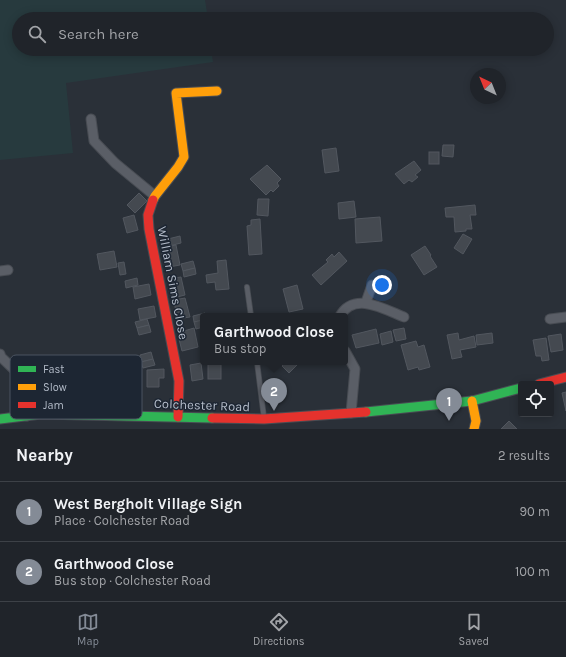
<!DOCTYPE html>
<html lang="en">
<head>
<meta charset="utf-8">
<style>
	:root { --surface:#20242a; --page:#2d3036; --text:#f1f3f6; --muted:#a2a4a8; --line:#3d4147; --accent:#848b96 }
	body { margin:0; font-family:Karla,sans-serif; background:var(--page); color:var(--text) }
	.controls { position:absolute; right:12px; bottom:12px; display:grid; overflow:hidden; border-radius:4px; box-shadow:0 2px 10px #0003 }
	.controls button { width:36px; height:36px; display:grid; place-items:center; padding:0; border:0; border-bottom:1px solid var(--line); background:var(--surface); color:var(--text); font:20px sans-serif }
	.compass { position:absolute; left:470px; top:68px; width:36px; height:36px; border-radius:50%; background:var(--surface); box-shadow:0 2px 10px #0003; rotate:317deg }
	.you { position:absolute; left:382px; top:285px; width:14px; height:14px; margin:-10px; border:3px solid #fff; border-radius:50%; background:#1a73e8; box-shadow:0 0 0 6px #1a73e833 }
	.badge { display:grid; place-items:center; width:26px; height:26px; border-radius:50%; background:var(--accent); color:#fff; font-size:13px; font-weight:700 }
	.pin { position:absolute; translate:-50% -33px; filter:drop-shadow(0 1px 2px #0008) }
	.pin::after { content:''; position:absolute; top:21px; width:14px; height:12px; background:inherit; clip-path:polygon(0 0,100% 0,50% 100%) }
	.popup { position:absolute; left:200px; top:313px; width:148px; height:52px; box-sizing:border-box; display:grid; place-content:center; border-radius:4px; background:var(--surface); filter:drop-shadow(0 1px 3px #0005); font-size:13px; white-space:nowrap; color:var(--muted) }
	.popup b { font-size:15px; color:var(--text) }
	.popup::after { content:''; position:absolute; left:50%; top:100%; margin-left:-8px; border:8px solid transparent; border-top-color:var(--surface) }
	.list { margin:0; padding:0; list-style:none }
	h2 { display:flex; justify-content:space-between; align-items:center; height:52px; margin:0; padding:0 16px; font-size:17px }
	h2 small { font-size:13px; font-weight:400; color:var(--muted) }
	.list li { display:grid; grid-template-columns:26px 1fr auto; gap:12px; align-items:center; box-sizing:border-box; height:60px; padding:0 16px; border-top:1px solid var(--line) }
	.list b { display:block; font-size:15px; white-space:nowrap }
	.list p { margin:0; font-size:13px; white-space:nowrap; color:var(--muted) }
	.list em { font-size:13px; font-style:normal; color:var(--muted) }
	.icon { flex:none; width:22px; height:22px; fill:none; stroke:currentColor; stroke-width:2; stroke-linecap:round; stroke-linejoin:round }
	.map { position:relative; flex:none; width:566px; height:429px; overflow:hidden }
	.search { position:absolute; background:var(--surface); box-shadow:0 2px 10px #0003; left:12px; right:12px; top:12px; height:44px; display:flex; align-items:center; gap:10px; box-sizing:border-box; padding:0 14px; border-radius:22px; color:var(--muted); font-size:15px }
	.sheet { height:172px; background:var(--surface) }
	nav { display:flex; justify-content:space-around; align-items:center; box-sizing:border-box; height:56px; border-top:1px solid var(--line); background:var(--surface); font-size:11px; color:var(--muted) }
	nav a { display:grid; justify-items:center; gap:2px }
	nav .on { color:var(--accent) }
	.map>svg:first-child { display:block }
</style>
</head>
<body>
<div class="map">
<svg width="566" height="429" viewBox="0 0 566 429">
	<rect width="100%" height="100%" fill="#2a3038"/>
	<!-- green -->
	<polygon fill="#273a3e" points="0,0 205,0 208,19 19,19 19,49 211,49 213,62 66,83 73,153 0,160"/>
	<!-- building -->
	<g fill="#444950" stroke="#52575f">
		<polygon points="443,145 454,145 453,157 442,156"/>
		<polygon points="336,148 339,171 325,173 322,150"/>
		<rect x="429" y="152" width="10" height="12"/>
		<polygon points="414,161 421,170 415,175 418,177 412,182 409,180 404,184 395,174"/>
		<polygon points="267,165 281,179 277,183 279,186 273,192 271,190 266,195 250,179"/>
		<polygon points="139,193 147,201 135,213 127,205"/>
		<polygon points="258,199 269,199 268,216 257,215"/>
		<polygon points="354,201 356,217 339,219 338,203"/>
		<polygon points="475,205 476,215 470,215 472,229 466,229 466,231 455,232 454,217 446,217 445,208"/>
		<polygon points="134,215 138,230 127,233 123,218"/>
		<polygon points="380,217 382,241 356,243 355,219"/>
		<polygon points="260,219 262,254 249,255 247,226 251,225 251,220"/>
		<polygon points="463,234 472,239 463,254 454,248"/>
		<polygon points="180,236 181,243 169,246 168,239"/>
		<polygon points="176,245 180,265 169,267 167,257 163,258 161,248"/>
		<polygon points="425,246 431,255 430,256 437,267 424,275 411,255"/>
		<polygon points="114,251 117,267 100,270 97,254"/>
		<polygon points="339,252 347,261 321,285 312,275 328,262 326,260 332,254 334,257"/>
		<polygon points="226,260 229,289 216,290 215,282 207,283 206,275 218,273 217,261"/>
		<polygon points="193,261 195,268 183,271 181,264"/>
		<polygon points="124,262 126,274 120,275 118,263"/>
		<polygon points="195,268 196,274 184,277 183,271"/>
		<polygon points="181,277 185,295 173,298 169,279"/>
		<polygon points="137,278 138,285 126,288 125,281"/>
		<polygon points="149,284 151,295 135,299 133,287"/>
		<polygon points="297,285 303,309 289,312 283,289"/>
		<polygon points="185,298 190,317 177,319 174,300"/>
		<polygon points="154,306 156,317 140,320 138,309"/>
		<polygon points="205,313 206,316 203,316 203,320 194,322 193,316"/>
		<polygon points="147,319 149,325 137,328 135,322"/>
		<polygon points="203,320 203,327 196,329 194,322"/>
		<polygon points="149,325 151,332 139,335 137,328"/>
		<polygon points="194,328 198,347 182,351 179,339 185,338 184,331"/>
		<polygon points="404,328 406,339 396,341 393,330"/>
		<polygon points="376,329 379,343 356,348 352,335"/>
		<polygon points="391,331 393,342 382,345 380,334"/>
		<polygon points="458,333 459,340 474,336 476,347 460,350 462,357 452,359 447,335"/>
		<polygon points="492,333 493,343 477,345 476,335"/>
		<polygon points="561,334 563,350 551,352 548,336"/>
		<polygon points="546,338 549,360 542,361 541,356 536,356 533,340"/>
		<polygon points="416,341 418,347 424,345 430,367 419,370 418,367 408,370 401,345"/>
		<polygon points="151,352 153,359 141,362 140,355"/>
		<polygon points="153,359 155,365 143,368 141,362"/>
		<polygon points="286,362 300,362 289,373 282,366"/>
		<polygon points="201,363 203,379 192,381 190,365"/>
		<rect x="208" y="364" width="13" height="15"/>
		<polygon points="164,369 164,378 159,378 159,387 147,387 147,370"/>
		<polygon points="566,392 566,411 562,393"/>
		<polygon points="509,421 517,429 501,429"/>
	</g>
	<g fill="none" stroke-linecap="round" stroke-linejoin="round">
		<!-- lane casing -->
		<g stroke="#484c53" stroke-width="6">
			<g id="lane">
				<polyline points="247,287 251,316"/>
				<polyline points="257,362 264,418"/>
			</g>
		</g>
		<!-- street casing -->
		<g stroke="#484c53" stroke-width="11">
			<g id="street">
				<polyline points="91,119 94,141 115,163 155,196"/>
				<polyline points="0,271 8,270"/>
				<polyline points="366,302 372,285"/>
				<path d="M340 316C354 291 384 309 404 317"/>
				<polyline points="550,319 566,317"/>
				<polyline points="345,351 355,369 351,413"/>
				<polyline points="0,354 1,357 23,378 27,416"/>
			</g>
		</g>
		<!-- fast casing -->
		<g stroke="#484c53" stroke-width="11">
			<g id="fast">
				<polyline points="366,412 472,401 521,388"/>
				<polyline points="0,419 41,414 212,418"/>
			</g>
		</g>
		<!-- slow casing -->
		<g stroke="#484c53" stroke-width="11">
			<g id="slow">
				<polyline points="153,200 155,196 178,167 184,157 176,93 217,91"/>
				<polyline points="472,401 476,421 474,429"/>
			</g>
		</g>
		<!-- jam casing -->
		<g stroke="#484c53" stroke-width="11">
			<g id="jam">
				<polyline points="153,200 148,215 149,229 179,381 178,417"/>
				<polyline points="539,384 566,377"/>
				<polyline points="212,418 264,419 366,412"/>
			</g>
		</g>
		<!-- lane -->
		<use href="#lane" stroke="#5a5e66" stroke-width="4.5"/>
		<!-- street -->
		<use href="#street" stroke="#5a5e66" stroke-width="9"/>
		<!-- fast -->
		<use href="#fast" stroke="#30b455" stroke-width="9"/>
		<!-- slow -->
		<use href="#slow" stroke="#ff9f0a" stroke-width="9"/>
		<!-- jam -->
		<use href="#jam" stroke="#e5322d" stroke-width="9"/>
	</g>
	<g text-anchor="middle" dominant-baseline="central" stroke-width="3" stroke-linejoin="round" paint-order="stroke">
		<!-- street labels -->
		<g font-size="13" fill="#b4bcc9" stroke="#1d2633">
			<text transform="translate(173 283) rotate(79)">William Sims Close</text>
			<text transform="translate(202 405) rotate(2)">Colchester Road</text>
		</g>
	</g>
	<!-- legend -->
	<rect x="10" y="355" width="132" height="64" rx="6" fill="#1d2633" stroke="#4a5360" stroke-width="1"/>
	<rect x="18" y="366" width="18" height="6" fill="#30b455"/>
	<rect x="18" y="384" width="18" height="6" fill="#ff9f0a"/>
	<rect x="18" y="402" width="18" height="6" fill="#e5322d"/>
	<g font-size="11" fill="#b4bcc9">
		<text x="43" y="373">Fast</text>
		<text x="43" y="391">Slow</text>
		<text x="43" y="409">Jam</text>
	</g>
</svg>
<div class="controls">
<button><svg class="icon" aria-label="locate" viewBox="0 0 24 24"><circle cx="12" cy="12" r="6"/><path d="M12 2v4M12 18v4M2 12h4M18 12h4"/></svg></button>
</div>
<svg class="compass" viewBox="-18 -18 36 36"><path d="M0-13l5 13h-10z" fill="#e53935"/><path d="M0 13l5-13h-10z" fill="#a2a4a8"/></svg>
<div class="you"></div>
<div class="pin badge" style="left:449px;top:421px">1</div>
<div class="pin badge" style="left:274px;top:411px">2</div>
<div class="popup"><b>Garthwood Close</b>Bus stop</div>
<div class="search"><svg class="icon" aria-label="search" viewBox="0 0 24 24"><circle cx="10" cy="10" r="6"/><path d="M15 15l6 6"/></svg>Search here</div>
</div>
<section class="sheet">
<h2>Nearby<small>2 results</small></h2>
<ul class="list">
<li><span class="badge">1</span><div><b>West Bergholt Village Sign</b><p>Place · Colchester Road</p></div><em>90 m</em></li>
<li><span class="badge">2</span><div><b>Garthwood Close</b><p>Bus stop · Colchester Road</p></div><em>100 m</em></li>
</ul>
</section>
<nav>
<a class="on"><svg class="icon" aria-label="map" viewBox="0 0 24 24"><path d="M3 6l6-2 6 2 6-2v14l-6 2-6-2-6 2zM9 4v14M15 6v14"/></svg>Map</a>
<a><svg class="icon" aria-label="directions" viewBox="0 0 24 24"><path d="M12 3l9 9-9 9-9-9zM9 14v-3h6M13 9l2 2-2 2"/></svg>Directions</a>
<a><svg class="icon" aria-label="saved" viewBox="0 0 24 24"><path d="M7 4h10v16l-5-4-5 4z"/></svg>Saved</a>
</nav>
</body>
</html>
